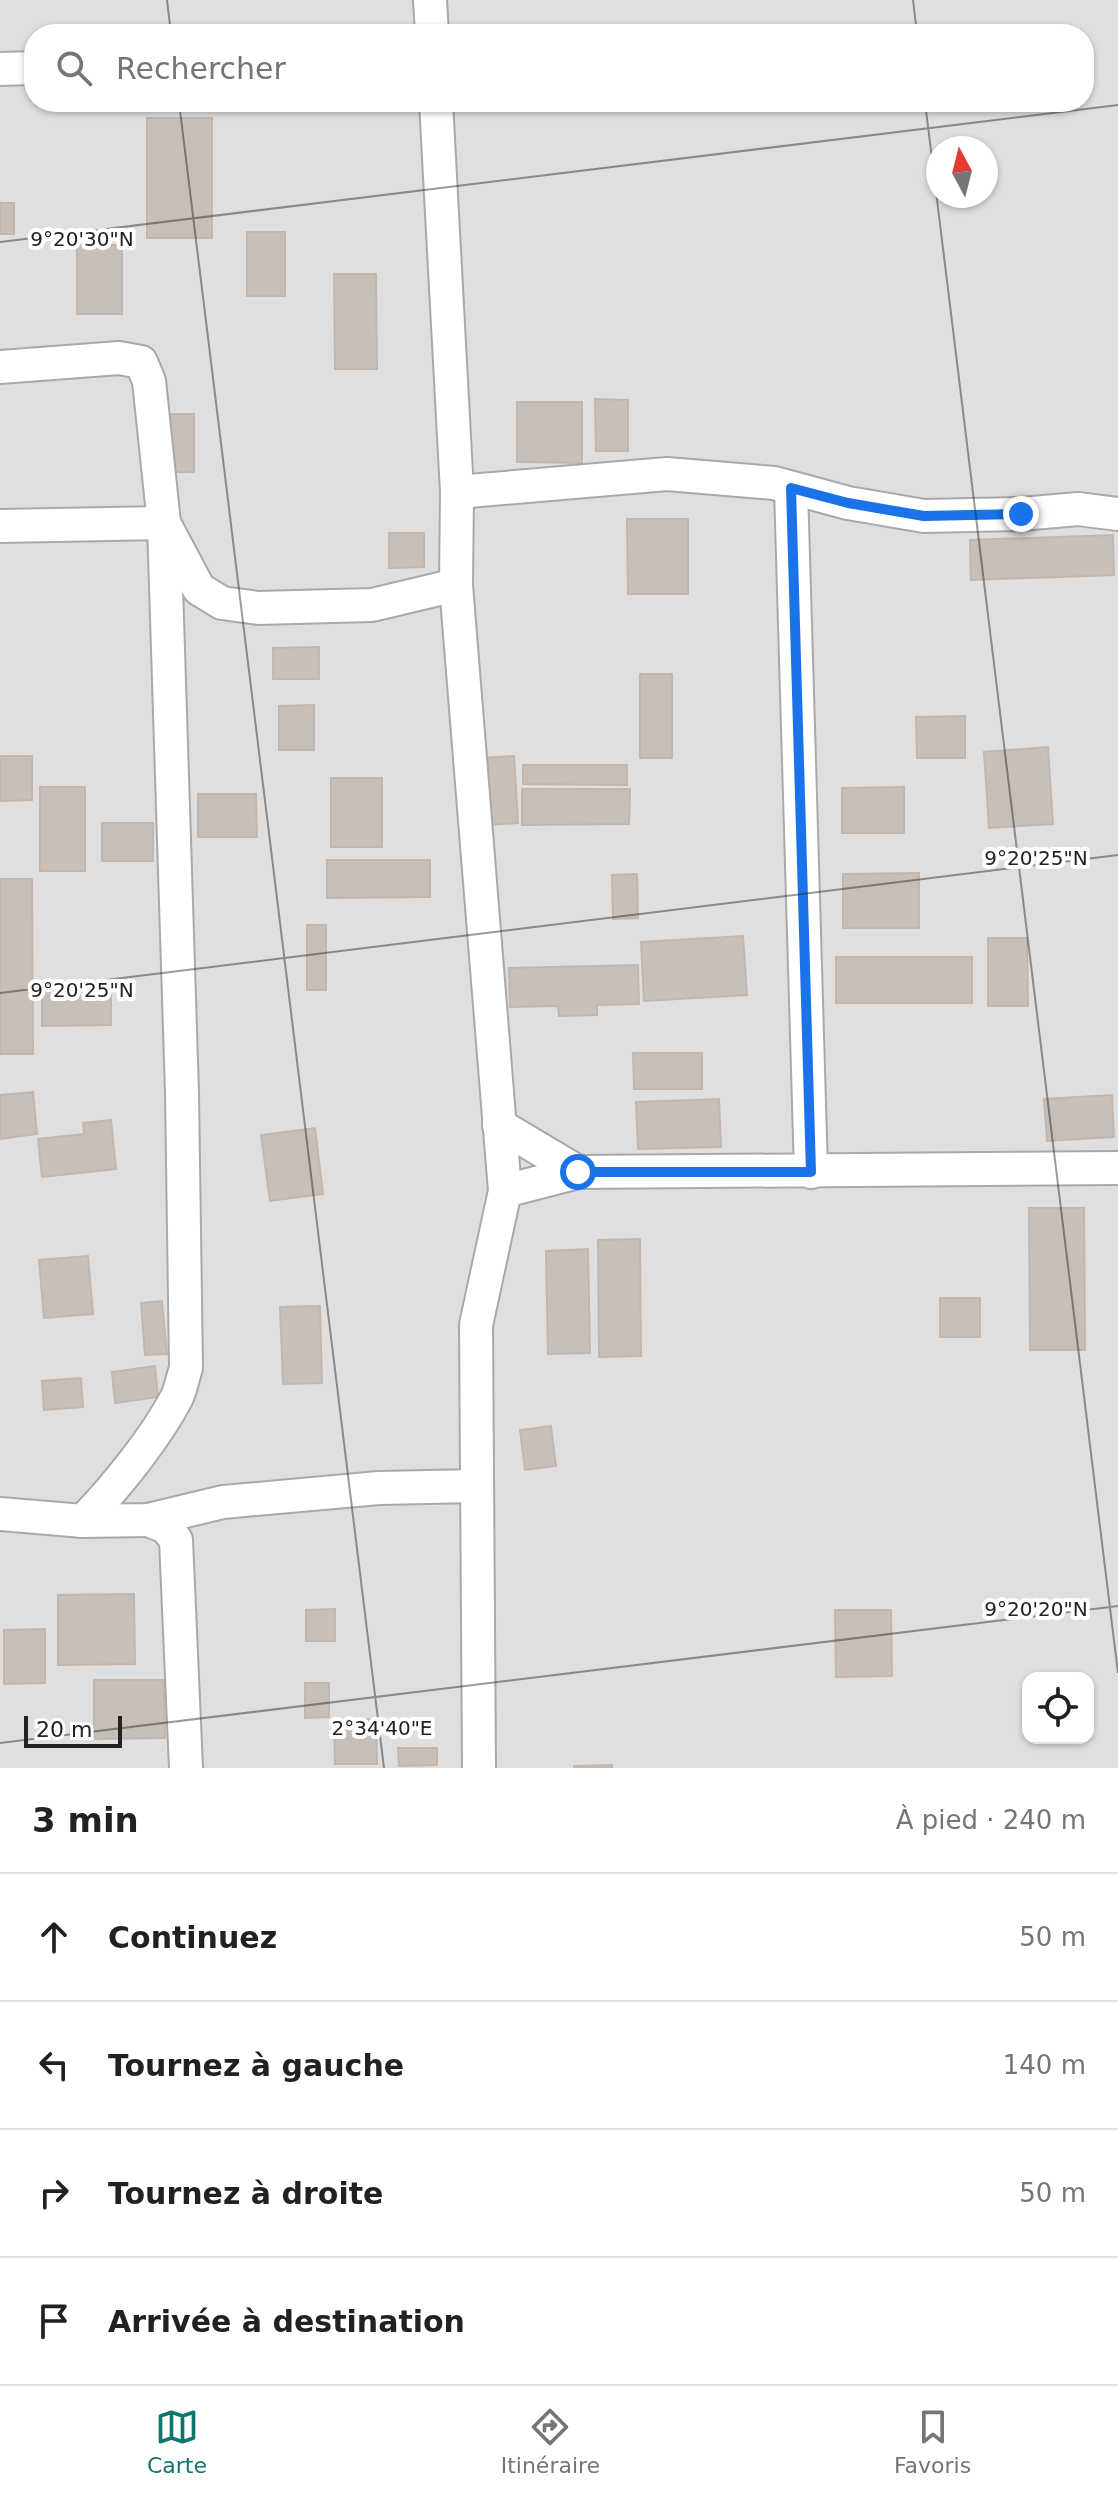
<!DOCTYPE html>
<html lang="fr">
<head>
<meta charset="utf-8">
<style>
	:root { --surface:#fff; --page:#f2f2f2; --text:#202124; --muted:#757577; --line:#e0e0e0; --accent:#0f766e }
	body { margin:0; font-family:"DejaVu Sans",sans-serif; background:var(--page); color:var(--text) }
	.controls { position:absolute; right:24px; bottom:24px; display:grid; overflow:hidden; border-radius:16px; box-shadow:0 2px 6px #0004 }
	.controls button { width:72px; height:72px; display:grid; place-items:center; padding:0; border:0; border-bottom:2px solid var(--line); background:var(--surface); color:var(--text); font:40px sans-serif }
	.compass { position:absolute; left:926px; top:136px; width:72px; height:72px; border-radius:50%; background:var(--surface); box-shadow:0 2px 6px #0004; rotate:353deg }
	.scale { position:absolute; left:24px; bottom:20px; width:98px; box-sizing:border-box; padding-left:8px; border:4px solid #222; border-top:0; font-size:22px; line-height:28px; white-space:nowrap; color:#222; -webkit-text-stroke:6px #fff; paint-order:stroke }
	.stop { position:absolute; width:24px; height:24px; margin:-18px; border:6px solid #1a73e8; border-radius:50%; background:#fff }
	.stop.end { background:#1a73e8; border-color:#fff; box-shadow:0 2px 8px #0008 }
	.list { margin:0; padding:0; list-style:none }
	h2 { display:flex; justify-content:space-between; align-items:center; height:104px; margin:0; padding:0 32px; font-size:34px }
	h2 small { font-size:26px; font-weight:400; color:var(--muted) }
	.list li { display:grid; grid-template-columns:52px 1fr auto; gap:24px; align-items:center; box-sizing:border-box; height:128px; padding:0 32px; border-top:2px solid var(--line) }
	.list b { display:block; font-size:30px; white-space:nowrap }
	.list em { font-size:26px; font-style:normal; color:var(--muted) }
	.icon { flex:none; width:44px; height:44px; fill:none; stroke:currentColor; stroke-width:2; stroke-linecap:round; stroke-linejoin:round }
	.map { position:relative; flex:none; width:1118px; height:1768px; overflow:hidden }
	.search { position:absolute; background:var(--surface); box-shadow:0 2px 6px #0004; left:24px; right:24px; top:24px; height:88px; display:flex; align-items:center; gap:20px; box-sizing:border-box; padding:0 28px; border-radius:32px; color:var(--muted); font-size:30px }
	.sheet { height:616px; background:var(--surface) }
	nav { display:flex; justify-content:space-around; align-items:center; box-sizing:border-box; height:112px; border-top:2px solid var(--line); background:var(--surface); font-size:22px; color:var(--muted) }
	nav a { display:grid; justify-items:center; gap:4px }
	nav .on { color:var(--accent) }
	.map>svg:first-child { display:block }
</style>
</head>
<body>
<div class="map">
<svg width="1118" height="1768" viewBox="0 0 1118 1768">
	<rect width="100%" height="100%" fill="#f2efe9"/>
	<!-- residential -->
	<path fill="#e0dfdf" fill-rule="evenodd" d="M0 0H1118V1768H0ZM34 34H1084V102H34ZM938 148H986V196H938ZM1028 1678H1088V1738H1028Z"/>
	<!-- building -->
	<g fill="#c7bfb8" stroke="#c4b6ab" stroke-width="2">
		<rect x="147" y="118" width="65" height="120"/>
		<rect x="0" y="203" width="14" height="31"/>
		<rect x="247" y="232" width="38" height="64"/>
		<rect x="77" y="245" width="45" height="69"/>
		<polygon points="334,274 376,274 377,369 335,369"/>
		<polygon points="595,399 628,400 628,451 596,451"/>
		<polygon points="517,402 582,402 582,463 517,462"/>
		<polygon points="162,414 194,414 194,472 163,472"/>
		<polygon points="627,519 688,519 688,594 628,594"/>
		<polygon points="389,533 424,533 424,567 389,568"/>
		<polygon points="1113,535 1114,575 971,580 970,540"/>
		<polygon points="319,647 319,679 273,679 273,648"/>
		<rect x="640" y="674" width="32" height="84"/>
		<polygon points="314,705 314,750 279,750 279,706"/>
		<polygon points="965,716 965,758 917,758 916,717"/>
		<polygon points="1048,747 1053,824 989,828 984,752"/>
		<polygon points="0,756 32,756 32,800 0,801"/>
		<polygon points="514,756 518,823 486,825 482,758"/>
		<polygon points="523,765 627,765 627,785 523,784"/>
		<rect x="331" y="778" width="51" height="69"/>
		<rect x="40" y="787" width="45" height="84"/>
		<polygon points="904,787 904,833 842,833 842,788"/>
		<polygon points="522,789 630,789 629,824 522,825"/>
		<polygon points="198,794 256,794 257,837 198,837"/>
		<rect x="102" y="823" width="51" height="38"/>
		<polygon points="327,860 430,860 430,897 327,898"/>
		<polygon points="919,873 919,928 843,928 843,874"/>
		<polygon points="637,874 638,918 613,919 612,875"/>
		<polygon points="0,879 32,879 33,1054 0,1054"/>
		<rect x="307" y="925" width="19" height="65"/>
		<polygon points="743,936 747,995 644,1001 641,942"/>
		<polygon points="988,938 1027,938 1028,1006 988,1006"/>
		<rect x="836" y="957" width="136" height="46"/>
		<polygon points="638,965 639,1004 597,1005 597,1015 559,1016 558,1006 510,1007 509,968"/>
		<polygon points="42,983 111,983 111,1025 42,1026"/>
		<polygon points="633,1053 702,1053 702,1089 634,1089"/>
		<polygon points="33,1092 37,1134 0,1139 0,1095"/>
		<polygon points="1112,1095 1114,1137 1047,1141 1044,1099"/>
		<polygon points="719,1099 721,1147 638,1149 636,1102"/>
		<polygon points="111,1120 116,1169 42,1177 38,1139 84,1134 83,1123"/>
		<polygon points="315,1128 323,1194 270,1201 261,1135"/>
		<polygon points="1029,1208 1084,1208 1085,1350 1030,1350"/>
		<polygon points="640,1239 641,1356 599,1357 598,1240"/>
		<polygon points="588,1249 590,1353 548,1354 546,1251"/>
		<polygon points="88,1256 93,1314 44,1318 39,1260"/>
		<rect x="940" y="1298" width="40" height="39"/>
		<polygon points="162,1301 167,1354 145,1355 141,1303"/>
		<polygon points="320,1306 322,1383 283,1384 280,1307"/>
		<polygon points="155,1366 158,1397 115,1403 112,1372"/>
		<polygon points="81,1378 83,1407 44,1410 42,1381"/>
		<polygon points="551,1426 556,1466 525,1470 520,1430"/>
		<polygon points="134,1594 135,1664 58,1665 58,1595"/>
		<polygon points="335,1609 335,1641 306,1641 306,1610"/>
		<polygon points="835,1610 891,1610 892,1676 836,1677"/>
		<polygon points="45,1629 45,1683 4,1684 4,1630"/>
		<polygon points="94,1680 164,1680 165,1738 94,1739"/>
		<polygon points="305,1683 329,1683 329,1717 305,1718"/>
		<polygon points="376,1719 377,1764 335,1764 334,1720"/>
		<polygon points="398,1748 437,1748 437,1765 399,1766"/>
		<polygon points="612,1765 612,1768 574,1768 574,1766"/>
	</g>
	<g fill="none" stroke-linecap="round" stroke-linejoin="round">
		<!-- street casing -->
		<g stroke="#a9a9a9" stroke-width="36">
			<g id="street">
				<polyline points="430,0 432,34"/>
				<polyline points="0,69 34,68"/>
				<polyline points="436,102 457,492 456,585 505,1191 476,1325 479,1768"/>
				<path d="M0 367 119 358 141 362 149 381 164 523 182 1093 186 1368C183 1377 181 1388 177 1397 155 1439 115 1488 83 1521"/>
				<polyline points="791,488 811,1172"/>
				<polyline points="457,492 667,474 774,483 848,503 924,516 1021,514 1078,509 1118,514"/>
				<polyline points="0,526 164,523 199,589 222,603 258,608 372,605 456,585"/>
				<polyline points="499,1125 578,1172"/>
				<polyline points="505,1191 578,1172 1118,1168"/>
				<polyline points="0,1514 83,1521 148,1520 223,1502 379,1488 477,1486"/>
				<polyline points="148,1520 166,1527 176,1540 186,1768"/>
			</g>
		</g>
		<!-- street -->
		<use href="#street" stroke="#fff" stroke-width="32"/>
	</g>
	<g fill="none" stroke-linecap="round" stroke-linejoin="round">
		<!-- route -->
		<polyline stroke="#1a73e8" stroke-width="10" points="578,1172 811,1172 791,488 848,503 924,516 1021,514"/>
	</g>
	<!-- ticks -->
	<path fill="none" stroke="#222" stroke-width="2" stroke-opacity="0.45" d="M167 0 171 34M913 0 917 34M179 102 384 1768M925 102 1118 1673M0 242 1118 105M0 993 1118 855M0 1743 1118 1606"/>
	<g font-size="20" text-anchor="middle" fill="#222" stroke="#fff" stroke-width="8" stroke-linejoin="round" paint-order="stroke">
		<text x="82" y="246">9°20'30"N</text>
		<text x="1036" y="865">9°20'25"N</text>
		<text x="82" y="997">9°20'25"N</text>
		<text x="1036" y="1616">9°20'20"N</text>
		<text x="382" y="1735">2°34'40"E</text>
	</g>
</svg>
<div class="controls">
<button><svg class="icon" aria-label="locate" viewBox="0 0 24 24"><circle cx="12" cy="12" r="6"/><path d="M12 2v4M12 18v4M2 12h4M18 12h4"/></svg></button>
</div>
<svg class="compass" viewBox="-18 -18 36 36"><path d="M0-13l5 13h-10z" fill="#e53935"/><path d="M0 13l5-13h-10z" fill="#757577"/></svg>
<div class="scale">20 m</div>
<div class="stop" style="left:578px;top:1172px"></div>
<div class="stop end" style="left:1021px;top:514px"></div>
<div class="search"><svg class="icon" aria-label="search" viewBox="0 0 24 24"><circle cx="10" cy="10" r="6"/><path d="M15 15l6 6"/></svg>Rechercher</div>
</div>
<section class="sheet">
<h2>3 min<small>À pied · 240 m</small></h2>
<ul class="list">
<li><svg class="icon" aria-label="ahead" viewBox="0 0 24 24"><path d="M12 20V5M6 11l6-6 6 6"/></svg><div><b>Continuez</b></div><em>50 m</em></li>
<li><svg class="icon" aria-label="left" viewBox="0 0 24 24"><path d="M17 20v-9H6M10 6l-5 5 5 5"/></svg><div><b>Tournez à gauche</b></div><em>140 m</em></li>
<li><svg class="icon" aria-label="right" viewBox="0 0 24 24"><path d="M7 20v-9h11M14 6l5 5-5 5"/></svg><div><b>Tournez à droite</b></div><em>50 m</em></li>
<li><svg class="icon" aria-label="arrive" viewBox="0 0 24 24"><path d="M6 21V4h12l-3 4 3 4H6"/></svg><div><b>Arrivée à destination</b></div></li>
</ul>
</section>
<nav>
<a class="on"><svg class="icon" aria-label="map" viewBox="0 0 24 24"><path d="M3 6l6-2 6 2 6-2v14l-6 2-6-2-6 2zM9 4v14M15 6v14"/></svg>Carte</a>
<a><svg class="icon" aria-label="directions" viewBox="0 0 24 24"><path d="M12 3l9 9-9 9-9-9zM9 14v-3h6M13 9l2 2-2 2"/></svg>Itinéraire</a>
<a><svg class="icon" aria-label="saved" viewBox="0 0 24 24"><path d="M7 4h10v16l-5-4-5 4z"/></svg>Favoris</a>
</nav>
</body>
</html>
